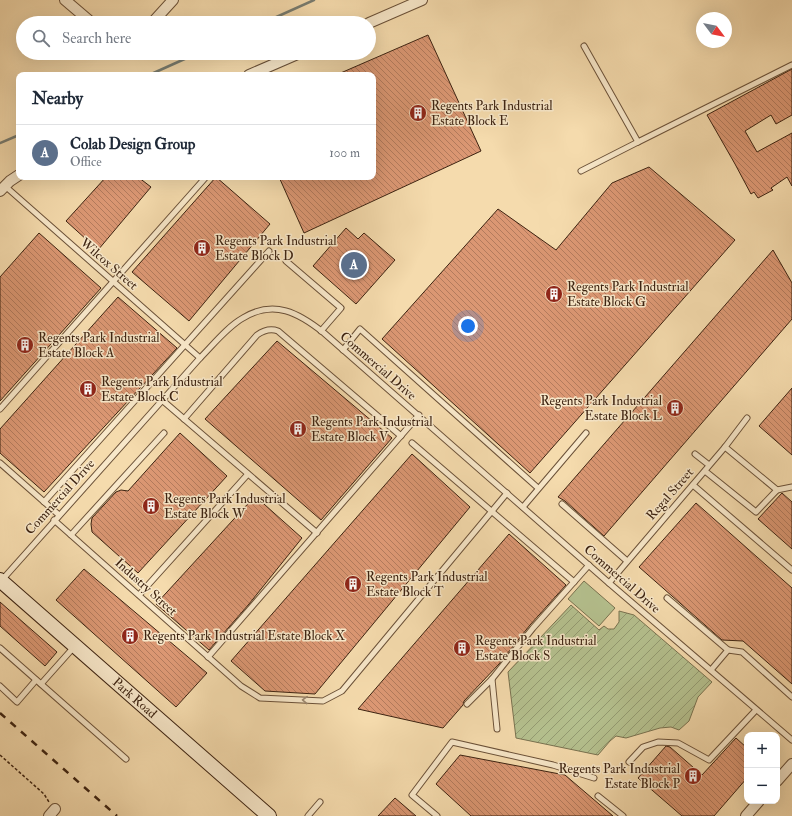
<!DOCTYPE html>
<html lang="en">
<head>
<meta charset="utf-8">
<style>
	:root { --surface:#fff; --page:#f2f2f3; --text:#1f2937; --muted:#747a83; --line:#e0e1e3; --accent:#7c3aed }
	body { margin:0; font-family:"IM FELL Double Pica",serif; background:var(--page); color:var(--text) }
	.controls { position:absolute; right:12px; bottom:12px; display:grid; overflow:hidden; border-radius:8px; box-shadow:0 4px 16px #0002 }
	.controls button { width:36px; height:36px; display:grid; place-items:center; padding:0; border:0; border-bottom:1px solid var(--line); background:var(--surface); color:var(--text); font:20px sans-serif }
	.compass { position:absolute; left:696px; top:12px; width:36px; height:36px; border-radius:50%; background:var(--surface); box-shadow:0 4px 16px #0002; rotate:122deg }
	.you { position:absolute; left:468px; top:326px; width:14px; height:14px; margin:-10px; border:3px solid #fff; border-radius:50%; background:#1a73e8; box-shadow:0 0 0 6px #1a73e833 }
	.badge { display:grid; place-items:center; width:26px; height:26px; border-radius:50%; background:var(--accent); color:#fff; font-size:13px; font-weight:700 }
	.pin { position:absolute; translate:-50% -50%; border:2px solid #fff; box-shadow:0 1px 4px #0006 }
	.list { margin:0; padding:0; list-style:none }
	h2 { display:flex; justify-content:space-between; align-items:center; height:52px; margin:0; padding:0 16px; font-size:17px }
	h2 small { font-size:13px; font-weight:400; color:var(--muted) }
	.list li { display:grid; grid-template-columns:26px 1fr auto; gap:12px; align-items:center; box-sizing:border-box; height:56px; padding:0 16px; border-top:1px solid var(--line) }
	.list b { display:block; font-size:15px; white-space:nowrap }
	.list p { margin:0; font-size:13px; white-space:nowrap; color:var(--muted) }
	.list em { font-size:13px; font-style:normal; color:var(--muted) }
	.icon { flex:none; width:22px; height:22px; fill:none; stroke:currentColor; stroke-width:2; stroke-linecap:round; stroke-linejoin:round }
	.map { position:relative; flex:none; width:792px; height:816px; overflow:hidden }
	.search { position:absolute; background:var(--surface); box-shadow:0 4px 16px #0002; left:16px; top:16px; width:360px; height:44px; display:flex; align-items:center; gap:10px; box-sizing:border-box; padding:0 14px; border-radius:22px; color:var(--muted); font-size:15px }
	.panel { position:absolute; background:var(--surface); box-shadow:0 4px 16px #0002; left:16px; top:72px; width:360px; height:108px; border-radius:8px }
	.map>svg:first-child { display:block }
</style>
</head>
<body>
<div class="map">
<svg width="792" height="816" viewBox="0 0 792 816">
	<defs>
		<pattern id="garden-furrows" width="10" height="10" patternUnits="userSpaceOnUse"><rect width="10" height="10" fill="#b5c18f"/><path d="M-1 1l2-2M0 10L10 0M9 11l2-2" fill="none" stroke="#949c73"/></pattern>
		<pattern id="building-back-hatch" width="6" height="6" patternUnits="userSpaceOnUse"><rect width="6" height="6" fill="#db9773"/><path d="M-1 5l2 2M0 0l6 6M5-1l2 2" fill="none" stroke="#b37b5d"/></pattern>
	</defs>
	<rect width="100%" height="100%" fill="#f5dbad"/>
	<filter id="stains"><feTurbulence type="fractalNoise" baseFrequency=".005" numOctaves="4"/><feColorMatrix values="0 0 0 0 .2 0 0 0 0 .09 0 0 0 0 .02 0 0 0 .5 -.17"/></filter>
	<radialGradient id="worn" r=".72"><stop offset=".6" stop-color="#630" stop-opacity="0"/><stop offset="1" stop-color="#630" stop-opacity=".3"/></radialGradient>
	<!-- grass -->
	<polygon fill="#b5c18f" stroke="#797250" points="584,581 615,608 599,626 568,599"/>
	<!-- garden -->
	<polygon fill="url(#garden-furrows)" stroke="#797250" points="571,605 599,630 604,626 608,629 614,629 619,622 619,611 634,615 712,682 698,697 689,721 679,730 671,727 660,728 626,738 616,736 610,741 598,755 516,738 508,672"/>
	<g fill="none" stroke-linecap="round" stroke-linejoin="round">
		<!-- stream -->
		<g stroke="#787d72" stroke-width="2.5">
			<polyline points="263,23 314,0"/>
			<polyline points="149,75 198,53"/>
			<polyline points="0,143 19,135"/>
		</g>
	</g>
	<!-- building -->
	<g fill="url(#building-back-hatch)" stroke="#3d2311">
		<polygon points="428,35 481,151 304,233 279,177 373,177 373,75 336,75"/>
		<polygon points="792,69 792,115 776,124 771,115 745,131 757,152 792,133 792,186 787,177 771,188 773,190 758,198 754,192 751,194 735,164 707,115"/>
		<polygon points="649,167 735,240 530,473 382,339 498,209 556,250 612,183"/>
		<polygon points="106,177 138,177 151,187 98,250 66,221"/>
		<polygon points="216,177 270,224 189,321 132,272"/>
		<polygon points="346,228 358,239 364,233 395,260 356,304 313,266"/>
		<polygon points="39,233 101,288 0,401 0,277"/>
		<polygon points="773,250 792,283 792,319 604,536 565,501 558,497"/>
		<polygon points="118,297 177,348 44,492 0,453 0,429"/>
		<polygon points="277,341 392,438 321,520 205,419"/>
		<polygon points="792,388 792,455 759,426"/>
		<polygon points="180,433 227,476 138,573 92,532 91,524 92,518 116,492 121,490 128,491"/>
		<polygon points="412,454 470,507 315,694 265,691 231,661"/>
		<polygon points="782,493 792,502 792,549 758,519"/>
		<polygon points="255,496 302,538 249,604 209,650 156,604"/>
		<polygon points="696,503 792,588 792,684 743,641 722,640 639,567"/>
		<polygon points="509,534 566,585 530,625 499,664 464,701 463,705 443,728 358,709"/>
		<polygon points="84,569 207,673 176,707 56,600"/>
		<polygon points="0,602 57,652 45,666 0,626"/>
		<polygon points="736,738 747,748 747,778 714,816 682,816 638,778 666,746 670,747 702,775"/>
		<polygon points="460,755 565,775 613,816 471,816 436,784"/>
		<polygon points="395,798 416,816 378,816"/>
	</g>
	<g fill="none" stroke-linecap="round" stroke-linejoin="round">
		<!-- service casing -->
		<g stroke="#6b5138" stroke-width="7">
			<g id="service">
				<polyline points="584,46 638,142 792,65"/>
				<polyline points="581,171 638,142"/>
				<polyline points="5,186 200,358"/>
				<polyline points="286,261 341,308 321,331"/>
				<polyline points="343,350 360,329 538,488"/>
				<polyline points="162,400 317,533"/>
				<polyline points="0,409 206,177"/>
				<path d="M184 419 257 335C264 330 270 328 278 331L401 436"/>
				<polyline points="412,443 574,582"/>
				<polyline points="695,454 709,465"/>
				<polyline points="0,463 59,515"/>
				<polyline points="705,471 756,512 777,490 725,447"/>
				<polyline points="693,485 792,570"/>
				<polyline points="777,490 792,487"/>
				<polyline points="44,502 269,251"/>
				<polyline points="562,504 627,561"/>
				<polyline points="523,507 586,433"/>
				<polyline points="54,520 241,686 260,698 323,701 342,691 507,493"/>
				<polyline points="71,535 164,433"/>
				<path d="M2 580 200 358C213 345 227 327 243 318 274 299 299 313 324 333L609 583 792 740"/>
				<polyline points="609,583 725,447 747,418"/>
				<polyline points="139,595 248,474"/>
				<polyline points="667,598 728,650"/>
				<polyline points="0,648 126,759"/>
				<polyline points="208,657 419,415"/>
				<polyline points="711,670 728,650 742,652 792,697"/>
				<polyline points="492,679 497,729"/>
				<polyline points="41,684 74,647"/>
				<polyline points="0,686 17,702 36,680"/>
				<polyline points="467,704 492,679 533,628 589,565"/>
				<polyline points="629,762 643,747 658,742 678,743 709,760 756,710"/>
				<polyline points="598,796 623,816"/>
				<polyline points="308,816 320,802"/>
				<polyline points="437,816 412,795 452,742 553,765 594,778"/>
			</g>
		</g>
		<!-- minor casing -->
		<g stroke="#6b5138" stroke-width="12">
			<g id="minor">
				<polyline points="65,0 92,23"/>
				<polyline points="152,23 173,0"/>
				<polyline points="369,23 422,0"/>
				<polyline points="249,75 300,53"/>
				<polyline points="0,191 10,181 19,175"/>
				<polyline points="777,781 792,764"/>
				<polyline points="49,816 55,809"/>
				<polyline points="746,816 759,801"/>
			</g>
		</g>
		<!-- secondary casing -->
		<g stroke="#3d2311" stroke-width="16">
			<g id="secondary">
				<path id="s1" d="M0 580 269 816"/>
			</g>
		</g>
		<!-- path -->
		<polyline stroke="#3d2311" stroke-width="1.5" stroke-dasharray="3 2" stroke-linecap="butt" points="0,755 44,794 49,802"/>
		<!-- service -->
		<use href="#service" stroke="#f8e8ca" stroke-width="5"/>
		<!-- minor -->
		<use href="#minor" stroke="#f8e8ca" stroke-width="10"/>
		<!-- secondary -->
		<use href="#secondary" stroke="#f8e8ca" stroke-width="14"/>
		<!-- rail -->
		<polyline stroke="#3d2311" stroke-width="2.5" stroke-dasharray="7 7" stroke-linecap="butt" points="0,713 117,816"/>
	</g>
	<!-- one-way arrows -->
	<defs><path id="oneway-chevron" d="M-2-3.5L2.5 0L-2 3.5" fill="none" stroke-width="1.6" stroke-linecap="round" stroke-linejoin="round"/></defs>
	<use stroke="#9a866e" href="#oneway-chevron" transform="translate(305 700) rotate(-177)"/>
	<!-- icons -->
	<defs>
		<g id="building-disc" transform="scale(0.9)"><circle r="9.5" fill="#8f2418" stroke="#f8e8ca"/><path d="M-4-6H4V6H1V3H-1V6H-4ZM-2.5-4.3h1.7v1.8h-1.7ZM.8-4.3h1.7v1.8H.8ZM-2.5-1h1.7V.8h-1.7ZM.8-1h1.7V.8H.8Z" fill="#fff"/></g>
	</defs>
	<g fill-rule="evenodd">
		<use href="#building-disc" x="418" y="113"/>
		<use href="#building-disc" x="202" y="248"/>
		<use href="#building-disc" x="554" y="294"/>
		<use href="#building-disc" x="25" y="345"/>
		<use href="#building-disc" x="88" y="389"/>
		<use href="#building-disc" x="675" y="408"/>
		<use href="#building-disc" x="298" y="429"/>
		<use href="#building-disc" x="151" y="506"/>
		<use href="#building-disc" x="353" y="584"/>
		<use href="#building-disc" x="130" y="636"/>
		<use href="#building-disc" x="462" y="648"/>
		<use href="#building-disc" x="693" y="776"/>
	</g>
	<g text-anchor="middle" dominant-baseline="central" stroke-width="3" stroke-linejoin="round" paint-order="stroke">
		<!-- poi labels -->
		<g font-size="13" fill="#3d2311" stroke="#f8e8ca" text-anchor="start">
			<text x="431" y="106">Regents Park Industrial<tspan x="431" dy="15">Estate Block E</tspan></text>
			<text x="215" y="241">Regents Park Industrial<tspan x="215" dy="15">Estate Block D</tspan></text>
			<text x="567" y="287">Regents Park Industrial<tspan x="567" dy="15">Estate Block G</tspan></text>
			<text x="38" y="338">Regents Park Industrial<tspan x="38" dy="15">Estate Block A</tspan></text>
			<text x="101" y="382">Regents Park Industrial<tspan x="101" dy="15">Estate Block C</tspan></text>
			<text x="662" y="401" text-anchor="end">Regents Park Industrial<tspan x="662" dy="15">Estate Block L</tspan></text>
			<text x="311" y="422">Regents Park Industrial<tspan x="311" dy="15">Estate Block V</tspan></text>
			<text x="164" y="499">Regents Park Industrial<tspan x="164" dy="15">Estate Block W</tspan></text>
			<text x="366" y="577">Regents Park Industrial<tspan x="366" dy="15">Estate Block T</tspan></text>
			<text x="143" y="636">Regents Park Industrial Estate Block X</text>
			<text x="475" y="641">Regents Park Industrial<tspan x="475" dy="15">Estate Block S</tspan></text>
			<text x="680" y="769" text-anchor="end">Regents Park Industrial<tspan x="680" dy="15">Estate Block P</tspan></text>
		</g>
		<!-- street labels -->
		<g font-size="13" fill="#3d2311" stroke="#f8e8ca">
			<text transform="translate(109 264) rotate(41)">Wilcox Street</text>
			<text transform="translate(378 366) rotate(41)">Commercial Drive</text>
			<text transform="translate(670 494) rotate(-49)">Regal Street</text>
			<text transform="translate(60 497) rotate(-48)">Commercial Drive</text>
			<text transform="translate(622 579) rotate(41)">Commercial Drive</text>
			<text transform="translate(146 587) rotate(42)">Industry Street</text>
			<text stroke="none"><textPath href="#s1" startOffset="179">Park Road</textPath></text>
		</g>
	</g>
	<rect width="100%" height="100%" filter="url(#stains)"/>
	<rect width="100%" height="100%" fill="url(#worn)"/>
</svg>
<div class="controls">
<button>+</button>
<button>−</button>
</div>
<svg class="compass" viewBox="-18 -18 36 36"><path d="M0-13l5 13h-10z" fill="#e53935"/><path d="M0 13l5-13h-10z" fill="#747a83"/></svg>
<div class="you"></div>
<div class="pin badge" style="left:354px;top:265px;background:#5c6f8a">A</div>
<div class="search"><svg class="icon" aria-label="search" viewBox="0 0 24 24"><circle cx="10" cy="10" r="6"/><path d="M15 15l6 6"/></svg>Search here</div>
<section class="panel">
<h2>Nearby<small></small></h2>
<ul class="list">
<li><span class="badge" style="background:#5c6f8a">A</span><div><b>Colab Design Group</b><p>Office</p></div><em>100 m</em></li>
</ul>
</section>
</div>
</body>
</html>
